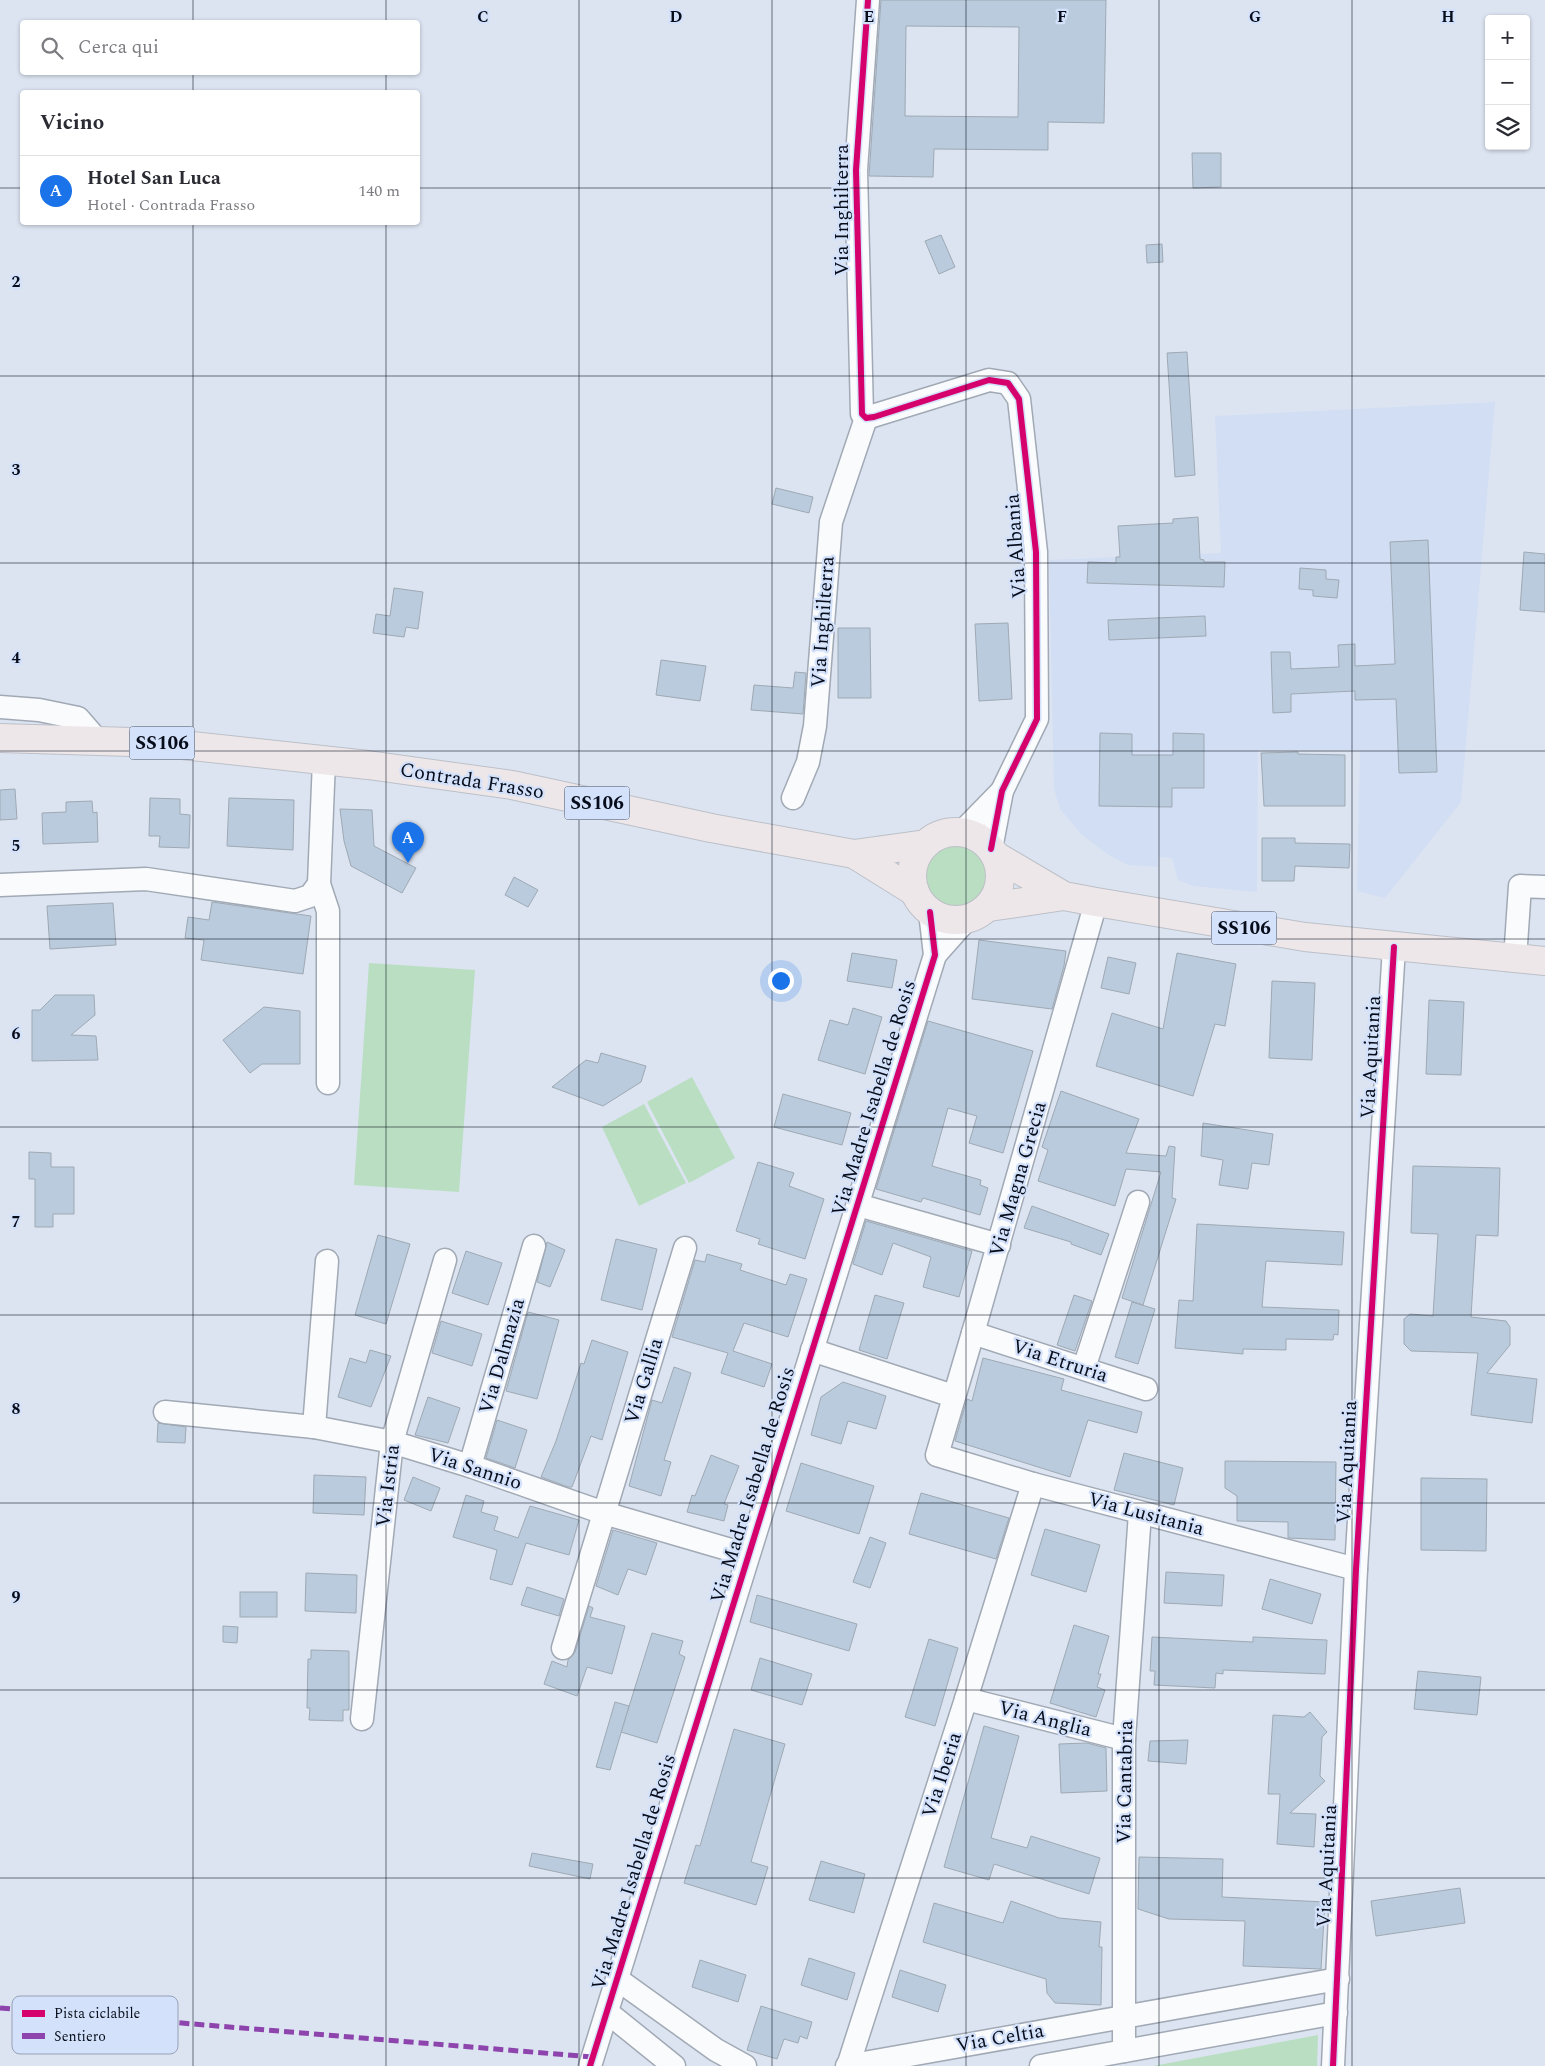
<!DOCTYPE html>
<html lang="it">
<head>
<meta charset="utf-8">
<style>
	:root { --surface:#fff; --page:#f2f2f3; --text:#2b2b33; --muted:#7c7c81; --line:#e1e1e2; --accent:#1a73e8 }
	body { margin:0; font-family:Spectral,serif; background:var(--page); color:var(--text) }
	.controls { position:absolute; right:15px; top:15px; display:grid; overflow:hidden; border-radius:5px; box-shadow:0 1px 4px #0004 }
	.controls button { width:45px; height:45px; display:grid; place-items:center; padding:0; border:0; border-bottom:1px solid var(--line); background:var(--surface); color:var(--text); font:25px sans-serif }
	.you { position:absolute; left:780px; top:980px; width:18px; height:18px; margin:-12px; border:4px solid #fff; border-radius:50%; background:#1a73e8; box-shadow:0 0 0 8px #1a73e833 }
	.badge { display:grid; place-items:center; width:32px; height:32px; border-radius:50%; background:var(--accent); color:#fff; font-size:16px; font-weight:700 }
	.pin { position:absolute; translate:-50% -41px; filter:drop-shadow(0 1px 2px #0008) }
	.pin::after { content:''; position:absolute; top:26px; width:18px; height:15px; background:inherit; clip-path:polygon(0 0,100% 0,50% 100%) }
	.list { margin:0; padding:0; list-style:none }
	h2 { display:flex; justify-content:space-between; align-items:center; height:65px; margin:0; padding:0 20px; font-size:21px }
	h2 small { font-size:16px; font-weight:400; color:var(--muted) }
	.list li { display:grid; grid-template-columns:32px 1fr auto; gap:15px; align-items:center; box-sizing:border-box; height:70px; padding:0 20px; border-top:1px solid var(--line) }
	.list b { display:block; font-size:19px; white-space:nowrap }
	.list p { margin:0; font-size:16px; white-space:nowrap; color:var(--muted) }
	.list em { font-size:16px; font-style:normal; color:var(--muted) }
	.icon { flex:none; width:28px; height:28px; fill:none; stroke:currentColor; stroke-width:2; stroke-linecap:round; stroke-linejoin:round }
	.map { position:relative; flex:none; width:1545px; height:2066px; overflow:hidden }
	.search { position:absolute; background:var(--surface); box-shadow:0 1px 4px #0004; left:20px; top:20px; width:400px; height:55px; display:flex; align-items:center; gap:12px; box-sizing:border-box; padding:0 18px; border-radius:5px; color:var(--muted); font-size:19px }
	.panel { position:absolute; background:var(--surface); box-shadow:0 1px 4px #0004; left:20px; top:90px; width:400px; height:135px; border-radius:5px }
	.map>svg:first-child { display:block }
</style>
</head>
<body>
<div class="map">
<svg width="1545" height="2066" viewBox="0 0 1545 2066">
	<rect width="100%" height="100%" fill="#dce4f1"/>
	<!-- built -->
	<polygon fill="#d2def4" points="1495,402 1461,802 1385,898 1357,891 1360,750 1258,750 1257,892 1193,886 1178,880 1172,858 1159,857 1158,867 1128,865 1107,854 1082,835 1060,809 1054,789 1049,560 1221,553 1215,416"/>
	<!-- green -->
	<g fill="#badec2">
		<circle cx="956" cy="875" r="31"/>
		<polygon points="369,963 475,970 459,1192 354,1185"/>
		<polygon points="692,1077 735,1158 689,1183 647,1102"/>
		<polygon points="644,1104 686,1183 639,1206 602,1127"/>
		<polygon points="1318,2035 1317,2066 1153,2066"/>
	</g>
	<!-- building -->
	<g fill="#b9cbdc" stroke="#9ea9b4" fill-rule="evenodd">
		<path d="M881 0H1106L1104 123 1048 122V150L934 149 933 177 869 176ZM906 26 1019 27 1018 117 905 116Z"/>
		<polygon points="1192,153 1221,153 1221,187 1193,188"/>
		<polygon points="941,235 955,267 939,274 925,241"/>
		<polygon points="1162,244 1163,262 1147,263 1146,245"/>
		<polygon points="1187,352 1195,475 1175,477 1167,353"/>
		<polygon points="776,488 813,497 809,513 772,504"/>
		<polygon points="1198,517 1200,559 1204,560 1204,562 1225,562 1224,587 1087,583 1088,562 1116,563 1116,557 1120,557 1118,526 1173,523 1173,519"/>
		<polygon points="1428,540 1437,772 1399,773 1396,699 1355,700 1355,691 1291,694 1291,712 1273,713 1271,652 1290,652 1291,669 1339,667 1338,645 1355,644 1355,666 1395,664 1390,542"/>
		<polygon points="1524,552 1545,554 1545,612 1520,610"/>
		<polygon points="1300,568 1326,570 1326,579 1339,580 1337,598 1313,596 1313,590 1299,589"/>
		<polygon points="394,588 423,592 418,629 406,627 404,637 373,633 376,614 390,616"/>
		<polygon points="1205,616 1206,636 1109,640 1108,620"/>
		<polygon points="1008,623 1012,699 979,701 975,624"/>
		<polygon points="838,628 870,628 871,698 838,698"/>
		<polygon points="661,660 706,666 700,701 656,695"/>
		<polygon points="795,672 806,673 803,714 751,710 754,685 793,688"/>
		<polygon points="1100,733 1132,734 1132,755 1173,755 1173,733 1204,734 1204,788 1172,788 1172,807 1099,806"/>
		<polygon points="1298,752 1298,754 1345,755 1345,806 1264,806 1261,753"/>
		<polygon points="15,789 17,819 0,820 0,790"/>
		<polygon points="150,798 180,799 180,814 190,815 189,848 159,847 160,836 149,836"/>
		<polygon points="229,798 294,800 293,850 227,846"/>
		<polygon points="92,801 93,813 97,812 98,842 43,844 42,813 66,812 66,802"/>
		<polygon points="340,809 372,810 374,846 416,868 402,893 351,866 344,841"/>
		<polygon points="1262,838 1295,838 1295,843 1350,844 1349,868 1295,866 1294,881 1262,881"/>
		<polygon points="514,877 538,890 528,907 505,895"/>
		<polygon points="212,902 311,916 303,974 201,960 204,940 185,938 188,917 209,920"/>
		<polygon points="113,903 116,945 50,949 47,906"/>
		<polygon points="979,940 1066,951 1064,966 1052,1009 972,999"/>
		<polygon points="852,953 897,960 892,988 847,981"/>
		<polygon points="1177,953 1236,964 1225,1026 1215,1024 1193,1096 1096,1066 1112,1013 1163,1029"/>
		<polygon points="1108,957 1136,963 1129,994 1101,988"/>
		<polygon points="1272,981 1315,983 1312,1060 1269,1058"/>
		<polygon points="55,995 94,995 95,1015 71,1035 96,1036 98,1060 32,1061 32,1010 40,1010"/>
		<polygon points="1429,1000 1464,1002 1461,1075 1426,1074"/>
		<polygon points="264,1007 300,1011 300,1064 262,1064 250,1073 223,1040"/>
		<polygon points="853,1008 882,1017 865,1074 818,1060 830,1020 848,1025"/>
		<polygon points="928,1021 1033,1051 1003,1153 969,1143 977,1116 948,1108 932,1166 981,1180 980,1185 988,1188 980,1215 923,1198 921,1202 876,1189"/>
		<polygon points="601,1053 646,1066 641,1082 603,1106 552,1087 586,1060 598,1063"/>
		<polygon points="1061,1091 1139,1119 1126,1153 1166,1156 1169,1146 1175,1147 1172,1198 1176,1199 1143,1305 1122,1298 1161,1172 1126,1169 1115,1206 1038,1181 1048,1150 1042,1147"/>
		<polygon points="783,1094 851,1113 842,1145 774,1127"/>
		<polygon points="1203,1123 1273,1134 1269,1165 1252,1163 1248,1189 1219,1185 1223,1160 1201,1156"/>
		<polygon points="29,1152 51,1153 51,1167 74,1167 74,1214 53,1214 53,1227 35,1227 35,1179 29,1179"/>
		<polygon points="758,1162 794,1173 789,1186 824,1199 805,1259 758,1244 760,1239 736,1231"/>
		<polygon points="1413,1166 1500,1168 1498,1236 1476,1235 1471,1317 1506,1321 1510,1327 1510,1345 1487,1373 1537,1379 1532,1423 1471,1415 1478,1353 1411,1351 1404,1344 1404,1319 1410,1314 1433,1316 1438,1234 1411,1233"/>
		<polygon points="1032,1206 1109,1234 1101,1255 1071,1244 1071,1242 1024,1228"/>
		<polygon points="866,1221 972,1251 959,1297 923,1287 931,1257 893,1243 882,1275 853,1264"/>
		<polygon points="1197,1224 1344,1232 1342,1265 1266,1261 1262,1307 1339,1310 1338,1335 1334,1334 1333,1340 1286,1339 1286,1350 1243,1349 1243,1354 1175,1348 1179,1300 1193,1301"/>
		<polygon points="378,1235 410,1244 386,1324 355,1315"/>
		<polygon points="616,1239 657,1249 642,1310 601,1300"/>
		<polygon points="547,1242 565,1250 550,1287 537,1282"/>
		<polygon points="466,1251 502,1263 488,1305 452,1293"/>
		<polygon points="707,1254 742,1264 740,1270 786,1285 790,1274 807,1279 788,1337 744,1323 733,1351 772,1364 764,1387 721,1373 728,1353 672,1337 695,1260 705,1262"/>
		<polygon points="875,1295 904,1303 887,1359 859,1350"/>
		<polygon points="1074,1295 1092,1301 1075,1351 1057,1345"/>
		<polygon points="1132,1302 1155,1309 1138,1364 1115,1357"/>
		<polygon points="528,1312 559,1320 537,1399 506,1391"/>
		<polygon points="441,1321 482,1334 472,1366 432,1353"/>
		<polygon points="592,1340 628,1352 602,1440 591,1436 572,1487 568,1487 541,1477 556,1441 581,1363 584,1364"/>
		<polygon points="370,1350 391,1356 371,1407 338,1397 350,1358 366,1363"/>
		<polygon points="983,1358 1064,1379 1061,1390 1142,1412 1137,1433 1088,1420 1070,1477 955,1441 967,1399 972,1401"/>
		<polygon points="674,1367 691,1373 664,1460 671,1462 661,1496 629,1486 652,1400 662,1403"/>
		<polygon points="843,1382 886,1396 876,1429 848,1421 841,1444 811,1435 821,1397"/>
		<polygon points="428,1397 460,1408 448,1443 415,1435"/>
		<polygon points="497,1420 527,1430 515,1468 486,1458"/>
		<polygon points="158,1423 186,1427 185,1443 157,1442"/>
		<polygon points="1124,1453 1183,1468 1174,1505 1114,1490"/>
		<polygon points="711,1455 739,1466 724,1504 728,1505 724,1521 687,1512 692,1495 695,1496"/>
		<polygon points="1225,1461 1336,1462 1335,1540 1288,1538 1288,1522 1237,1521 1237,1496 1225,1488"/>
		<polygon points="801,1463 874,1486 859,1534 786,1511"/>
		<polygon points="314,1475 366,1477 364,1515 313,1513"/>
		<polygon points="413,1477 440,1488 431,1511 404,1500"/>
		<polygon points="1421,1478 1487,1479 1486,1551 1421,1550"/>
		<polygon points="921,1493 1009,1518 996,1559 909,1534"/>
		<polygon points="466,1495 484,1501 481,1512 498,1517 494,1530 518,1538 530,1506 579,1520 569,1555 526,1543 512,1585 490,1579 497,1550 453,1537"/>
		<polygon points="1045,1529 1100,1545 1086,1592 1031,1575"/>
		<polygon points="613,1530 657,1543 646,1575 628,1569 618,1595 596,1586"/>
		<polygon points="870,1537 886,1543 870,1588 853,1582"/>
		<polygon points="1166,1572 1224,1575 1222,1606 1164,1603"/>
		<polygon points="306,1573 357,1575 356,1613 305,1611"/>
		<polygon points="1270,1579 1321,1594 1312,1624 1262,1609"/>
		<polygon points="527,1587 564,1599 559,1616 521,1605"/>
		<rect x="240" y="1592" width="37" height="25"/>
		<polygon points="757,1595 857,1624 849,1651 750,1622"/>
		<polygon points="589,1606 593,1608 590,1617 625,1626 612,1674 587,1667 577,1696 544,1684 552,1661 567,1667 568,1660 575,1652"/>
		<polygon points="1074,1625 1109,1636 1098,1674 1101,1674 1097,1687 1105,1690 1096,1717 1050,1703"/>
		<polygon points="223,1626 238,1627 237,1643 223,1642"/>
		<polygon points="652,1633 683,1641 679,1654 685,1657 657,1743 621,1732"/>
		<polygon points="1152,1637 1253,1642 1253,1637 1327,1640 1325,1674 1223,1670 1223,1674 1216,1673 1215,1688 1154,1685 1155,1671 1150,1671"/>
		<polygon points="929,1639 958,1648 935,1726 905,1717"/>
		<polygon points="311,1650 349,1651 349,1710 343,1710 343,1721 309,1720 310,1708 307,1708 308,1659 311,1659"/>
		<polygon points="760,1658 812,1674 802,1705 751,1690"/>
		<polygon points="1418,1671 1481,1677 1477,1715 1414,1709"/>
		<polygon points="615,1702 629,1706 610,1770 596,1767"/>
		<polygon points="1310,1712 1327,1732 1322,1737 1320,1776 1325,1781 1290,1813 1316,1814 1314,1847 1277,1844 1280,1794 1268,1794 1273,1715 1304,1717"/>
		<polygon points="984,1726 1019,1736 991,1838 1027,1848 1031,1836 1100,1858 1089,1894 994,1864 989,1880 944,1867"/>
		<polygon points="734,1729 785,1744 751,1862 768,1867 756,1905 684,1883 696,1845 700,1846"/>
		<polygon points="1188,1740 1186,1764 1148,1761 1150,1741"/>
		<polygon points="1087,1743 1106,1748 1107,1791 1061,1793 1059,1744"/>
		<polygon points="532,1853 593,1864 590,1879 529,1866"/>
		<polygon points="1139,1857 1223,1859 1222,1897 1325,1902 1321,1969 1243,1966 1245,1921 1169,1919 1138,1909"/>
		<polygon points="821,1861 865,1874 854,1913 809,1900"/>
		<polygon points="1460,1888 1465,1923 1376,1936 1371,1901"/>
		<polygon points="1011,1901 1059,1918 1101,1922 1099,1947 1102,1947 1101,2005 1055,2003 1047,1993 1046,1979 923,1942 934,1903 1003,1923"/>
		<polygon points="809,1958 855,1973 847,2000 801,1985"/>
		<polygon points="700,1960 746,1975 738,2002 692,1987"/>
		<polygon points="900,1970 946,1985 938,2012 892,1997"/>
		<polygon points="761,2006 812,2022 807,2039 800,2036 798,2043 784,2039 777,2059 747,2050"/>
	</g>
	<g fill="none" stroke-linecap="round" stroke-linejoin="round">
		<!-- minor casing -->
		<g stroke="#a1a9b5" stroke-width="25">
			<g id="minor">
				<polyline points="866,418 989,380 1008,383 1019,399 1036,552 1037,719 1002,791 991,849"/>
				<polyline points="866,418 862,414 856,170 868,0"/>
				<polyline points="0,707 39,710 78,718 98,741"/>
				<polyline points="324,760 319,884 328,911 328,1083"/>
				<polyline points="793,798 808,762 815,726 831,522 866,418"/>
				<polyline points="962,832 1002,791"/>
				<polyline points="0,885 146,879 295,901 310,896 319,884"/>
				<polyline points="1096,902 973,1333 937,1455 1033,1484 1356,1569"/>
				<polyline points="935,955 967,919"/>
				<polyline points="1515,959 1520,886 1545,887"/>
				<polyline points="858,1205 999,1245"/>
				<polyline points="973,1333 1146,1389"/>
				<polyline points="812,1350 953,1396"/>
				<polyline points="1084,1368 1138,1202"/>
				<polyline points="165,1412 314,1427 392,1442 470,1466 604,1513 748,1555"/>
				<polyline points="314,1427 327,1261"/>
				<polyline points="470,1466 534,1246"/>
				<polyline points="563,1648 685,1248"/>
				<polyline points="966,1699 1124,1739"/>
				<polyline points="362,1719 392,1442 445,1260"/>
				<polyline points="617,1979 716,2050 745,2066"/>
				<polyline points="607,2012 674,2066"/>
				<polyline points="1124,2051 1124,1739 1140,1513"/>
				<polyline points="590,2066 935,955 930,912"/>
				<polyline points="847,2066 1338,1979"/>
				<polyline points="848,2066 966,1699 1033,1484"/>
				<polyline points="1041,2066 1336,2013"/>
				<polyline points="1333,2066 1356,1569 1394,947"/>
			</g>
		</g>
		<!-- major casing -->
		<g stroke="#bcc0c8" stroke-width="30">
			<g id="major">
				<polyline points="0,738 164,743 368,765 512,785 711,828 854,854 926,844"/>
				<circle cx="956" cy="876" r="44"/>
				<polyline points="854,854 915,892"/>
				<polyline points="996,856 1064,896 1096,902 1305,937 1545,961"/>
				<polyline points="989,907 1064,896"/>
			</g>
		</g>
		<!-- minor -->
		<use href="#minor" stroke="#fafbfd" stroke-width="22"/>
		<!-- major -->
		<use href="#major" stroke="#eee7e9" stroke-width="28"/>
		<!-- quiet -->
		<polyline stroke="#8e44ad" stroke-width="5" stroke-dasharray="10 5" stroke-linecap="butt" points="0,2008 592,2057"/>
		<!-- cycleway casing -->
		<g stroke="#d3e1fa" stroke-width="9">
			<g id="cycleway">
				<polyline points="868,0 856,170 862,414 866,418 874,417 989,380 1008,383 1019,399 1036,552 1037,719 1002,791 991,849"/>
				<polyline points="590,2066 935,955 930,912"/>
				<polyline points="1333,2066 1356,1569 1394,947"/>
			</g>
		</g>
		<!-- cycleway -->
		<use href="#cycleway" stroke="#d6006c" stroke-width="6"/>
	</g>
	<!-- grid -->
	<path fill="none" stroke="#060c1a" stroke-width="1" stroke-opacity="0.55" d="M193 0V22M386 0V22M579 0V2066M772 0V2066M966 0V2066M1159 0V2066M1352 0V2066M193 72V92M386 72V92M0 188H22M418 188H1545M193 222V2066M386 222V2066M0 376H1545M0 563H1545M0 751H1545M0 939H1545M0 1127H1545M0 1315H1545M0 1503H1545M0 1690H1545M0 1878H1545"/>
	<g text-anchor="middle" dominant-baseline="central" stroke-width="4.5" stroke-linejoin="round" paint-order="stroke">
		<!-- shield labels -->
		<g fill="#d3e1fa" stroke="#444c5d" stroke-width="1">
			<rect x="129.5" y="726.5" width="65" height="33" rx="4"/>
			<rect x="564.5" y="786.5" width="65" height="33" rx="4"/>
			<rect x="1211.5" y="911.5" width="65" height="33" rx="4"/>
		</g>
		<g font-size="19" font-weight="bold" fill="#060c1a">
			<text x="162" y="743">SS106</text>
			<text x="597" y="803">SS106</text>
			<text x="1244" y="928">SS106</text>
		</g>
		<!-- street labels -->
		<g font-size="20" fill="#060c1a" stroke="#d3e1fa">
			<text transform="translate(842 210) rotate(-90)">Via Inghilterra</text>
			<text transform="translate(1016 546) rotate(-94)">Via Albania</text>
			<text transform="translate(823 622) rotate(-86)">Via Inghilterra</text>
			<text transform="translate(472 781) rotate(9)">Contrada Frasso</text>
			<text transform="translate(1371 1057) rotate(-87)">Via Aquitania</text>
			<text transform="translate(874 1098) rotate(-73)">Via Madre Isabella de Rosis</text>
			<text transform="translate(1018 1179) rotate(-74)">Via Magna Grecia</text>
			<text transform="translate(502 1356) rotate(-74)">Via Dalmazia</text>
			<text transform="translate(1060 1361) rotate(18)">Via Etruria</text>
			<text transform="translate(644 1381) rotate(-73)">Via Gallia</text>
			<text transform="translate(1347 1462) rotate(-87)">Via Aquitania</text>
			<text transform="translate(475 1469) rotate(18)">Via Sannio</text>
			<text transform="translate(753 1485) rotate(-73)">Via Madre Isabella de Rosis</text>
			<text transform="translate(388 1486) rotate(-83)">Via Istria</text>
			<text transform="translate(1146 1514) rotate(15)">Via Lusitania</text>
			<text transform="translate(1045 1719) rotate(14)">Via Anglia</text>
			<text transform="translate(942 1775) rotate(-72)">Via Iberia</text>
			<text transform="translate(1125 1782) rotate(-89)">Via Cantabria</text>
			<text transform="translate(1327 1866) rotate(-87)">Via Aquitania</text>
			<text transform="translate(634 1872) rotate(-73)">Via Madre Isabella de Rosis</text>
			<text transform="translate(1000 2038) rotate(-10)">Via Celtia</text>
		</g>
	</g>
	<!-- legend -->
	<rect x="12" y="1996" width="166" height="58" rx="8" fill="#d3e1fa" stroke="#96a1b7" stroke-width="1"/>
	<rect x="22" y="2010" width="23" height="7" fill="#d6006c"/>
	<rect x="22" y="2033" width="23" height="6" fill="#8e44ad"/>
	<g font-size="14" fill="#060c1a">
		<text x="54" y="2018">Pista ciclabile</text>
		<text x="54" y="2041">Sentiero</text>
	</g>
	<g font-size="16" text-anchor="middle" font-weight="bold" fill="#060c1a" stroke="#d3e1fa" stroke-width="4.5" stroke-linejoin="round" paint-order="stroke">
		<text x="483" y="22">C</text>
		<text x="676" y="22">D</text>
		<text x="869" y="22">E</text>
		<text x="1062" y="22">F</text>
		<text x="1255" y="22">G</text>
		<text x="1448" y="22">H</text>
		<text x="16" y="287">2</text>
		<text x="16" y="475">3</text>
		<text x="16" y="663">4</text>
		<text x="16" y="851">5</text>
		<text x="16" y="1039">6</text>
		<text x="16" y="1227">7</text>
		<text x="16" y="1414">8</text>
		<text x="16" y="1602">9</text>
	</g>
</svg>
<div class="controls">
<button>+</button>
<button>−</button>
<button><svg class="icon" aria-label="layers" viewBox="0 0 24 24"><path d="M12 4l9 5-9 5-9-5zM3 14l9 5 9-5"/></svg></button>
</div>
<div class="you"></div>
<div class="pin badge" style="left:408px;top:863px">A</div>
<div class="search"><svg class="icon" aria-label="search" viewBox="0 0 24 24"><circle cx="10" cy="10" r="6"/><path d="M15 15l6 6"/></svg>Cerca qui</div>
<section class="panel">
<h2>Vicino<small></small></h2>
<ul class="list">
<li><span class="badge">A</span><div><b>Hotel San Luca</b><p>Hotel · Contrada Frasso</p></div><em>140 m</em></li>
</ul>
</section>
</div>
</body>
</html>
